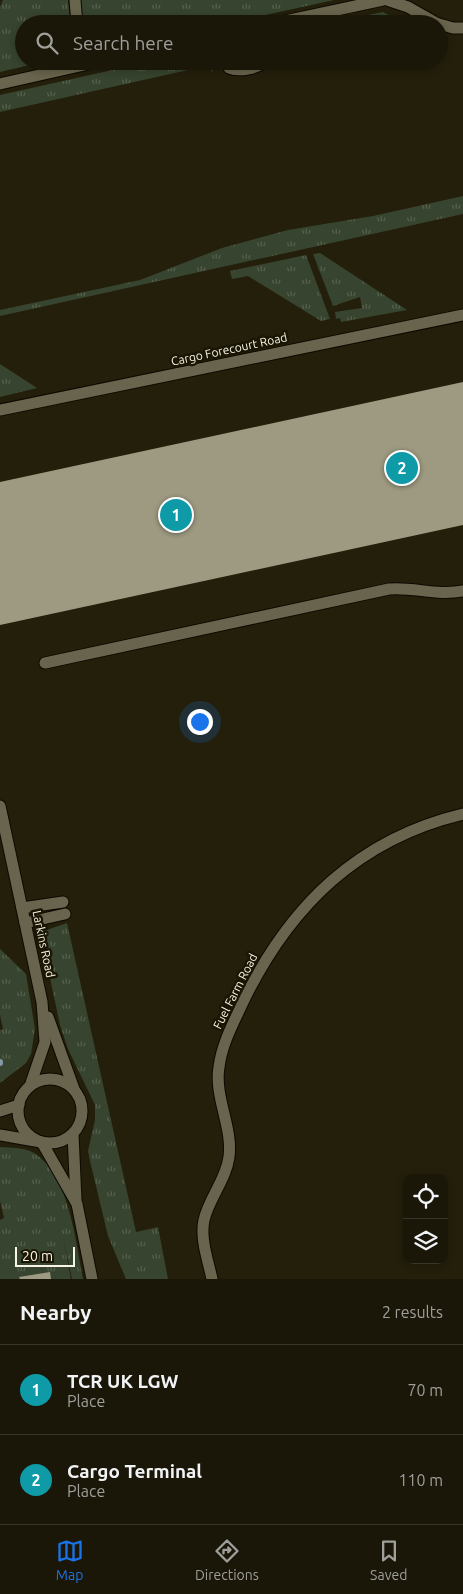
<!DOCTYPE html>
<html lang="en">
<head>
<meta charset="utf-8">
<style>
	:root { --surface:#1a1708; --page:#232012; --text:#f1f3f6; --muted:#9f9f9c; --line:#383629; --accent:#1a73e8 }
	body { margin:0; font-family:Ubuntu,sans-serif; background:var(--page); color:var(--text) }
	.controls { position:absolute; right:15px; bottom:15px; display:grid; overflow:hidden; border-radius:10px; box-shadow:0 2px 8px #0003 }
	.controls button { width:45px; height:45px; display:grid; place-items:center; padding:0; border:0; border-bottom:1px solid var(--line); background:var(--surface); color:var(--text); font:25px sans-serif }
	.scale { position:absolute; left:15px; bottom:12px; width:60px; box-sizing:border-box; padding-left:5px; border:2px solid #f7f5e8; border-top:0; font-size:14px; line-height:18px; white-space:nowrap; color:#f7f5e8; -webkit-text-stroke:4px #1a1603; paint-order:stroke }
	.you { position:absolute; left:199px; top:721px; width:18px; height:18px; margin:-12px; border:4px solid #fff; border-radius:50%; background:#1a73e8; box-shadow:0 0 0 8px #1a73e833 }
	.badge { display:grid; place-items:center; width:32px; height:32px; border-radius:50%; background:var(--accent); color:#fff; font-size:16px; font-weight:700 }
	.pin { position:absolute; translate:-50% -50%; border:2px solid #fff; box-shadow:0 1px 5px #0006 }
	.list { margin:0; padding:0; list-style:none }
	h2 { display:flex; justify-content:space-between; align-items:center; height:65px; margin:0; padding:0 20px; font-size:21px }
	h2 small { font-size:16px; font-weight:400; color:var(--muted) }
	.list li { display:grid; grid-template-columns:32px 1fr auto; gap:15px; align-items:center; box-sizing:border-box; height:90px; padding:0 20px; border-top:1px solid var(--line) }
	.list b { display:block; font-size:19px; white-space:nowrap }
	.list p { margin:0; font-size:16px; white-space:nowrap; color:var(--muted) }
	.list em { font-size:16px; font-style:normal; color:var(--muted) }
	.icon { flex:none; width:28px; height:28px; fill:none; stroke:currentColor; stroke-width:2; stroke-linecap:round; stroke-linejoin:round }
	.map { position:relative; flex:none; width:463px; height:1279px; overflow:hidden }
	.search { position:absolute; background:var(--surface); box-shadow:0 2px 8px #0003; left:15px; right:15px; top:15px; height:55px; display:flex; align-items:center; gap:12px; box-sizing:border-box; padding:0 18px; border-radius:28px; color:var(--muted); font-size:19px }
	.sheet { height:245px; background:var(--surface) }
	nav { display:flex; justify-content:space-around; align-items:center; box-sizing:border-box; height:70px; border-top:1px solid var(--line); background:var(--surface); font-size:14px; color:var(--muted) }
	nav a { display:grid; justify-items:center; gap:2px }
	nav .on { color:var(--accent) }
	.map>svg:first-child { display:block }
</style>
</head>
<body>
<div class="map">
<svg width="463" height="1279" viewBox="0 0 463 1279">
	<defs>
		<pattern id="grass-tufts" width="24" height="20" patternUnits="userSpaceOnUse" patternTransform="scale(1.25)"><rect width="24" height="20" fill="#37442f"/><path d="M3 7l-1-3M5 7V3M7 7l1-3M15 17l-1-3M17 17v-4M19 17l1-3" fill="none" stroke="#55604d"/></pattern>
	</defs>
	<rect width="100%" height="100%" fill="#231f0b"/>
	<!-- grass -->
	<g fill="url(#grass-tufts)">
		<polygon points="3,0 68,0 70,24 24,24 24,61 46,61 0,72 0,7"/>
		<polygon points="81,0 334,0 225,24 82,24"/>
		<polygon points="383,12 406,24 325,24"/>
		<polygon points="153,61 211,61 213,72 206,66 0,112 0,95"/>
		<polygon points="463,196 463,214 0,316 0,310 140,280 222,248 288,230 373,216"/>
		<polygon points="320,253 407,310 341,322 340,318 336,319 335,312 362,308 360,297 333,306 313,254"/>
		<polygon points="306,255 330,319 321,321 248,276 232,279 230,271"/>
		<polygon points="0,364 37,388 0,397"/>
		<polygon points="67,923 136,1232 158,1227 168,1279 126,1279 108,1236 90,1161 88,1151 95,1120 95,1105 68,1049 60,1025 43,945 44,931"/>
		<polygon points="0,949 26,974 35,1029 31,1054 26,1063 0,1083 0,1030 3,1029 0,1015"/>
		<path d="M0 1147C11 1148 24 1147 34 1153 69 1174 76 1243 83 1279H72L63 1237 71 1279H0V1220L4 1218 0 1201Z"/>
	</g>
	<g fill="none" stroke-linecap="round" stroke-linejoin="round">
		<!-- stream -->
		<polyline stroke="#8499a6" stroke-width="6" points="0,1063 0,1062"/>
	</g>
	<!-- building -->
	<g fill="#9e9a81">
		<polygon points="463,382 463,525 0,625 0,482"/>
		<polygon points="50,1272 51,1279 20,1279 19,1277"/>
	</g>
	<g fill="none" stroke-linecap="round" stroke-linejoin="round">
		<!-- service casing -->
		<g stroke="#0d0900" stroke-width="13">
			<g id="service">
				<polyline points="75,0 77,24"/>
				<polyline points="387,0 408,7 438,24"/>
				<polyline points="271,24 383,0"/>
				<polyline points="439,24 453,28 463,28"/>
				<path d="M225 61 229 68C238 72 258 69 265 61"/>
				<polyline points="0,84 102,61"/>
				<polyline points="0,410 463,315"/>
				<path d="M45 663 389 589C415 587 437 596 463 591"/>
				<polyline points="0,806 42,1002 45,1042 30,1086"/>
				<polyline points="22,908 63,902"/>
				<polyline points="25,923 65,914"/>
				<polyline points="48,1017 74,1089"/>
				<circle cx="50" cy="1111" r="32"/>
				<polyline points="0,1111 19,1105"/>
				<polyline points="73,1134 76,1200"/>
				<polyline points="0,1135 41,1142 44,1146 77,1204 92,1279"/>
				<path d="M212 1279C208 1260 200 1239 204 1220 209 1198 226 1180 229 1157 233 1127 214 1097 219 1067 222 1043 234 1022 244 1000 290 906 358 839 463 814"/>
			</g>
		</g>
		<!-- service -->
		<use href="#service" stroke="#68644d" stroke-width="11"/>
	</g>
	<g text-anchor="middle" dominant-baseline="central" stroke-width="5" stroke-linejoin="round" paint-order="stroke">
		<!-- street labels -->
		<g font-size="12" fill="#f7f5e8" stroke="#1a1603">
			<text transform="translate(229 349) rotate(-12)">Cargo Forecourt Road</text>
			<text transform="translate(44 944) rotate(78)">Larkins Road</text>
			<text transform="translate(235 991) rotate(-63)">Fuel Farm Road</text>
		</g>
	</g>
</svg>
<div class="controls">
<button><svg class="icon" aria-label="locate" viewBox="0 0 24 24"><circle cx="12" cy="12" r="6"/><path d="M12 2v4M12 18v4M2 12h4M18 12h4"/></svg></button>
<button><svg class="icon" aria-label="layers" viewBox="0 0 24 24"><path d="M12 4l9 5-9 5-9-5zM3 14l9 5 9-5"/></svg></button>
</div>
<div class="scale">20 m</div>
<div class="you"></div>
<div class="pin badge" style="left:176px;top:515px;background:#0f9aa8">1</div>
<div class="pin badge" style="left:402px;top:468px;background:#0f9aa8">2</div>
<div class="search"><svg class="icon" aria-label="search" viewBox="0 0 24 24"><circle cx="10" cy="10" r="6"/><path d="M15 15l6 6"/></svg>Search here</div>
</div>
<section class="sheet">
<h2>Nearby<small>2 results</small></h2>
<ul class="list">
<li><span class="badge" style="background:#0f9aa8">1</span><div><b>TCR UK LGW</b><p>Place</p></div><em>70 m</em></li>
<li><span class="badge" style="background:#0f9aa8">2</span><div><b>Cargo Terminal</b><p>Place</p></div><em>110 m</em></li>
</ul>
</section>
<nav>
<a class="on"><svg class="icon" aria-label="map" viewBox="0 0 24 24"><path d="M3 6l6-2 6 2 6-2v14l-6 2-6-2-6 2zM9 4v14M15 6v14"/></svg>Map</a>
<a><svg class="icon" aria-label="directions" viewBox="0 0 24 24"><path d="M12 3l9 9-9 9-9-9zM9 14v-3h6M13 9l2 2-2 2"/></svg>Directions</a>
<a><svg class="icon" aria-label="saved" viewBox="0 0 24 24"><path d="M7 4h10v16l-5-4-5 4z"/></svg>Saved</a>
</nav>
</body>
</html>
